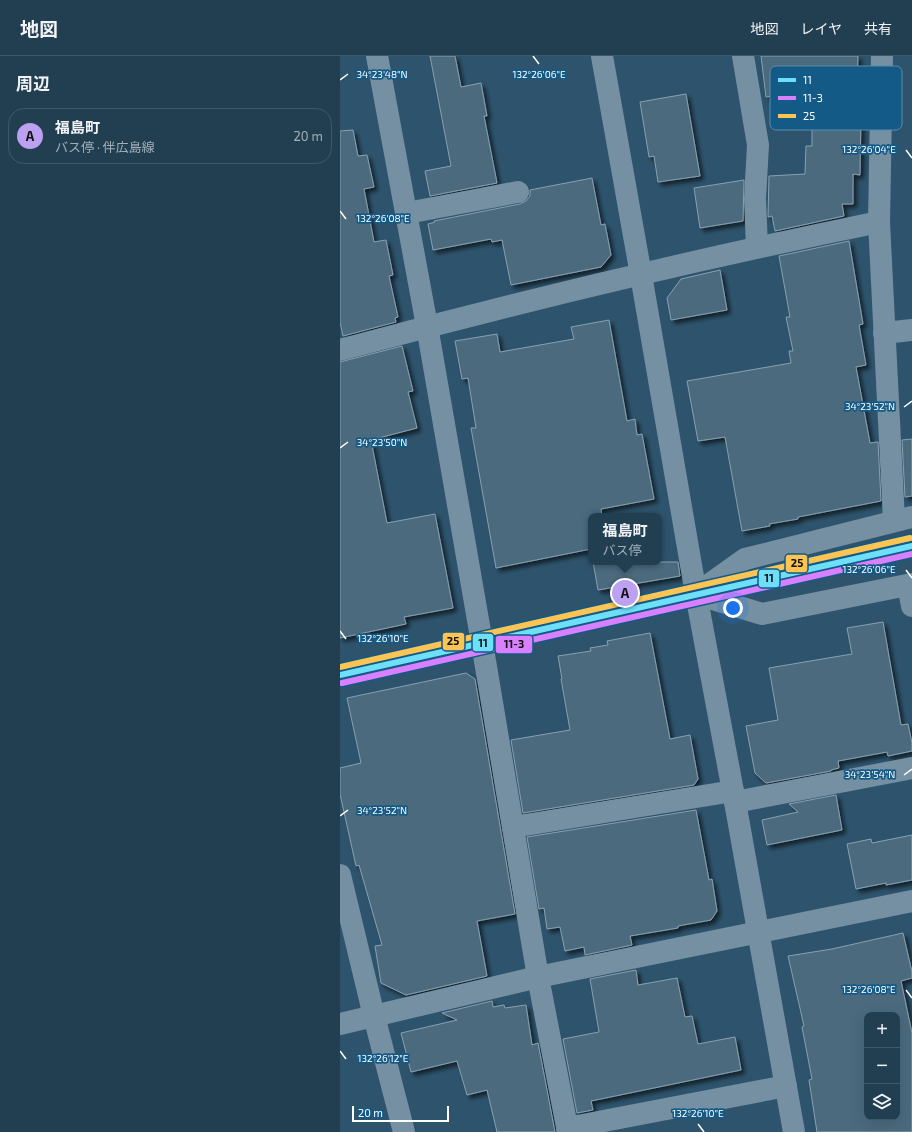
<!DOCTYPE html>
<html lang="ja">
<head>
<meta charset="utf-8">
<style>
	:root { --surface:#223f52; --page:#2e4a5c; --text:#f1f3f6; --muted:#a2afb8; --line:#3f5869; --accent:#bca0f2 }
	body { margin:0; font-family:"Exo 2","Noto Sans JP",sans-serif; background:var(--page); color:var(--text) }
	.controls { position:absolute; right:12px; bottom:12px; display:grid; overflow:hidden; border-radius:8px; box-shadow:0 4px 16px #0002 }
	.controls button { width:36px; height:36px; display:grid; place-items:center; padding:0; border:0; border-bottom:1px solid var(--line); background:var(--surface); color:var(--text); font:20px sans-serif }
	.scale { position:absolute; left:12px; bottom:10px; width:97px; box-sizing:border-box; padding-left:4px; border:2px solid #fff; border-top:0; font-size:11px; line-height:14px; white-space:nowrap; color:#fff; -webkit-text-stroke:3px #145a87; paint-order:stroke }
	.you { position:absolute; left:393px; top:552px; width:14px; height:14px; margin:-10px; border:3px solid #fff; border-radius:50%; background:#1a73e8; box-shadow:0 0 0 6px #1a73e833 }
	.badge { display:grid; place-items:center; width:26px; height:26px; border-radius:50%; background:var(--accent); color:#111; font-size:13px; font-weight:700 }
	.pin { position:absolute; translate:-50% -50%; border:2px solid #fff; box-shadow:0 1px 4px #0006 }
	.popup { position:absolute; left:248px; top:457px; width:74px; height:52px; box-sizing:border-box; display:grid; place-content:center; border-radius:8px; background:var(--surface); filter:drop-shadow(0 1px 3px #0005); font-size:13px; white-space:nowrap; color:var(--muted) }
	.popup b { font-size:15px; color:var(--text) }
	.popup::after { content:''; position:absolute; left:50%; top:100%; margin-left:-8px; border:8px solid transparent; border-top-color:var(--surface) }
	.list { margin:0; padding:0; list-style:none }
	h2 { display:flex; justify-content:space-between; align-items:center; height:52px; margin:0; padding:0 16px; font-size:17px }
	h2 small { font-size:13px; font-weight:400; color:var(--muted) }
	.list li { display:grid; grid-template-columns:26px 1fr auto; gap:12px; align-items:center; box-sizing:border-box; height:56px; margin:0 8px 8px; padding:0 8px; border:1px solid var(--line); border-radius:16px }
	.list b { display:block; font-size:15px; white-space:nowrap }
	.list p { margin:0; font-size:13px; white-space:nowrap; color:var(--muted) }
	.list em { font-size:13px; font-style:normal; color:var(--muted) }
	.icon { flex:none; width:22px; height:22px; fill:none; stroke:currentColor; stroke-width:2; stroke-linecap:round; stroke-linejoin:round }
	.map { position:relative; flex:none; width:572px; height:1076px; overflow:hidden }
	header { display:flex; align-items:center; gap:24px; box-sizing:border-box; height:56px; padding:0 20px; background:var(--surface); border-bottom:1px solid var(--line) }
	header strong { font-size:19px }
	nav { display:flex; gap:22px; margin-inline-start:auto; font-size:14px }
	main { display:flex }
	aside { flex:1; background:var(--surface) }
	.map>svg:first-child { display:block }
</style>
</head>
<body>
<header>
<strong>地図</strong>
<nav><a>地図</a><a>レイヤ</a><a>共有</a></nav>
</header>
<main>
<aside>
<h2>周辺<small></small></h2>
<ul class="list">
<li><span class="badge">A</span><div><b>福島町</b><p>バス停 · 伴広島線</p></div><em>20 m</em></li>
</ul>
</aside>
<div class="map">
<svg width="572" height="1076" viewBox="0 0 572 1076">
	<defs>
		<filter id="shadow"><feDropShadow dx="3.5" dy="3.5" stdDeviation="2" flood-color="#0009"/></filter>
	</defs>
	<rect width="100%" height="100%" fill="#2e546d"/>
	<!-- building -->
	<g fill="#4b6a7e" stroke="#88a0b1" fill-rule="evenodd" filter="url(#shadow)">
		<polygon points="90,0 115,0 121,31 141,27 147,60 144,60 157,127 90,140 85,115 111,110"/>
		<polygon points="421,0 518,0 516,57 521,57 520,119 513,118 513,148 502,148 504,160 435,175 432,160 428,161 429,120 465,118 466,90 472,90 472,35 426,41"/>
		<polygon points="346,38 360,120 318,126 314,100 309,101 300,46"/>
		<polygon points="13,74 18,100 27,99 34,131 24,133 34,186 46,184 53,219 49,220 58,261 55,262 56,266 3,280 0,266 0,75"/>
		<polygon points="252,122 261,169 265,168 271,199 261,211 171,229 162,184 152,186 151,183 93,194 88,168 95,166 94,165 180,148 186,145 190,140 190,134"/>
		<polygon points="404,124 403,165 360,172 354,132"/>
		<polygon points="509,185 523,268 519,269 526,309 516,311 530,387 538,386 541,445 458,461 458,463 429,468 430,470 402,475 385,381 358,385 347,325 451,307 449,295 453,295 446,261 450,261 439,200"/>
		<polygon points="380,214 387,254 331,264 327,242 341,223"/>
		<polygon points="269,264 287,365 295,363 297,379 302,378 314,443 261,453 262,460 251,460 251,493 156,512 131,372 136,372 128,322 122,323 115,285 157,278 160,296 234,283 231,271"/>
		<polygon points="62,290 73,335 68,336 77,372 31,384 47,467 95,458 113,552 64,561 66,568 0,582 0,306"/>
		<polygon points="572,383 572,440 565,441 562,384"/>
		<polygon points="253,506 338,506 340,520 258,534"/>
		<polygon points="543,566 561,669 568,668 572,687 572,695 548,700 547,696 498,705 499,712 491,714 491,715 426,727 415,717 406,670 438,664 429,612 512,598 507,572"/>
		<polygon points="310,577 330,683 350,679 358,723 354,729 183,757 171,684 230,674 221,623 222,623 218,600 251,595 250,592 268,589 267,585"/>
		<polygon points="126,617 135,623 175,858 137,865 147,920 66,939 41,927 35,890 42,889 19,809 16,810 0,738 0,712 21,707 7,642"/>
		<polygon points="496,739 502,774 427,789 422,764 458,756 449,748"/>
		<polygon points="356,754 369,824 372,823 377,855 371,864 338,870 338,872 290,880 292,889 245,899 244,891 225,895 220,871 207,873 204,852 199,853 187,781"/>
		<polygon points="572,779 572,824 546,829 546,827 516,833 507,788 531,783 532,787"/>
		<path d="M563 877 572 916V922L561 925 572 977V1076H477L469 1024 472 1023 462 971 464 970 448 900 492 893ZM527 959H557V1061H527Z"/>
		<polygon points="296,914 298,929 337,922 345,961 352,960 358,988 395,981 401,1014 251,1045 253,1054 237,1057 223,983 259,976 250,923"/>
		<polygon points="152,945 153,951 164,949 165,952 186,949 192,989 198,987 215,1076 157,1076 147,1034 127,1039 117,1005 71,1016 61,977 117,964 102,957"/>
	</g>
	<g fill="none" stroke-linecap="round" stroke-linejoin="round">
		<!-- minor -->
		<g stroke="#7590a3" stroke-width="22">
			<polyline points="37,0 87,270 142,587 198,921 228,1076"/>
			<polyline points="403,0 418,89 415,143 417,191"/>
			<polyline points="542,0 539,166 554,465"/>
			<polyline points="67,157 178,136"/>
			<polyline points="544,277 572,274"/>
			<path d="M0 294C178 246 358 203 539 166"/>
			<polyline points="572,461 405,503 356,538 422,558 572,528"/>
			<polyline points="568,529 572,550"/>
			<polyline points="395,746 572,712"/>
			<polyline points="173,771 393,735"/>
			<polyline points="0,819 34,960 64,1076"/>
			<polyline points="0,968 198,921 572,845"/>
			<polyline points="227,1072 446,1030"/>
		</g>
		<!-- tertiary -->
		<polyline stroke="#7590a3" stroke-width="22" points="262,0 301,219 356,538 395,746 454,1076"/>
		<!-- secondary -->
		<polyline stroke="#7c95a7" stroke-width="22" points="0,619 356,538 572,490"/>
		<!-- bus-1 casing -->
		<g stroke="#145a87" stroke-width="9">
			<polyline id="bus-1" points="0,619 572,490"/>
		</g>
		<!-- bus-2 casing -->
		<g stroke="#145a87" stroke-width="9">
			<polyline id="bus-2" points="2,627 572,498"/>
		</g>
		<!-- bus-3 casing -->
		<g stroke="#145a87" stroke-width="9">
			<polyline id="bus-3" points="0,611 570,482"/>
		</g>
		<!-- bus-1 -->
		<use href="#bus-1" stroke="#6ddff8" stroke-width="6"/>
		<!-- bus-2 -->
		<use href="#bus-2" stroke="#d880ff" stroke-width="6"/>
		<!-- bus-3 -->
		<use href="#bus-3" stroke="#fcc553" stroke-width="6"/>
	</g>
	<!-- ticks -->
	<path fill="none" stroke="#fff" stroke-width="1.5" d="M193 0 199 8M0 24 8 18M566 94 572 102M0 155 6 163M564 351 572 345M0 392 8 386M566 514 572 522M0 575 6 583M564 719 572 713M0 760 8 754M566 934 572 942M0 995 6 1003M358 1068 364 1076"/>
	<!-- legend -->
	<rect x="430" y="10" width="132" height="64" rx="6" fill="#145a87" stroke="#5a8cab" stroke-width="1"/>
	<rect x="438" y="22" width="18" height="4" fill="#6ddff8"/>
	<rect x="438" y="40" width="18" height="4" fill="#d880ff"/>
	<rect x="438" y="58" width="18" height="4" fill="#fcc553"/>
	<g font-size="11" fill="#fff">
		<text x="463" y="28">11</text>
		<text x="463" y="46">11-3</text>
		<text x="463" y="64">25</text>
	</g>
	<g font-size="10" text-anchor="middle" fill="#fff" stroke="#145a87" stroke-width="3.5" stroke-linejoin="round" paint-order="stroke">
		<text x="199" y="22">132°26'06"E</text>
		<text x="42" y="22">34°23'48"N</text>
		<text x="529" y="97">132°26'04"E</text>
		<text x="43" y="166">132°26'08"E</text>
		<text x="530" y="354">34°23'52"N</text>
		<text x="42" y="390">34°23'50"N</text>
		<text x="529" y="517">132°26'06"E</text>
		<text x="43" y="586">132°26'10"E</text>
		<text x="530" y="722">34°23'54"N</text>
		<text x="42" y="758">34°23'52"N</text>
		<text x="529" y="937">132°26'08"E</text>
		<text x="43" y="1006">132°26'12"E</text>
		<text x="358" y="1061">132°26'10"E</text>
	</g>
	<g stroke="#145a87" stroke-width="1.5">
		<rect x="445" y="498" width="23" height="19" rx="4" fill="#fcc553"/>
		<rect x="418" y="513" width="22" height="19" rx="4" fill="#6ddff8"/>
		<rect x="102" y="576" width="23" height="19" rx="4" fill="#fcc553"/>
		<rect x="132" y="577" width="22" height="19" rx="4" fill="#6ddff8"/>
		<rect x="155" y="579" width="38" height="19" rx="4" fill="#d880ff"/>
	</g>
	<g font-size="11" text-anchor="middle" font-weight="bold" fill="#111">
		<text x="457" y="511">25</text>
		<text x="429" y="526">11</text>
		<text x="113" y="589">25</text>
		<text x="143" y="591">11</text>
		<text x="174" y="592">11-3</text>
	</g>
</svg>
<div class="controls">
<button>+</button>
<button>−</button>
<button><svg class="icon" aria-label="layers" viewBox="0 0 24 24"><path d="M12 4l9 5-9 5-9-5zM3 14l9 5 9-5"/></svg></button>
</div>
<div class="scale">20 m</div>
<div class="you"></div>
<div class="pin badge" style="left:285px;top:537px">A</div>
<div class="popup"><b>福島町</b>バス停</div>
</div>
</main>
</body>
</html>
